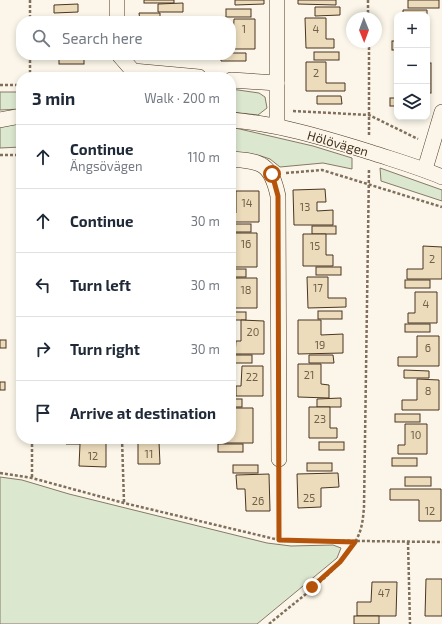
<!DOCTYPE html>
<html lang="en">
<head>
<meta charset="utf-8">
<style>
	:root { --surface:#fff; --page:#f6f6f7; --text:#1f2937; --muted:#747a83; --line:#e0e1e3 }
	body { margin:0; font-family:"Exo 2",sans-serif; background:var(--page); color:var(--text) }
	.controls { position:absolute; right:12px; top:12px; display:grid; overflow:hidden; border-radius:8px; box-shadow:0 2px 6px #0003 }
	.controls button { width:36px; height:36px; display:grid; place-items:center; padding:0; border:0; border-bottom:1px solid var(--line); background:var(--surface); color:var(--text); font:20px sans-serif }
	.compass { position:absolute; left:346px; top:12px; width:36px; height:36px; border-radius:50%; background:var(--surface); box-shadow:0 2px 6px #0003; rotate:179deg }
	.stop { position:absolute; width:12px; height:12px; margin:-9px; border:3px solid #b45309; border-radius:50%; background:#fff }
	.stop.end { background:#b45309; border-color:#fff; box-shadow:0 1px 4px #0008 }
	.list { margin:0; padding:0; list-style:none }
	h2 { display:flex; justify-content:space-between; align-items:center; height:52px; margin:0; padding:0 16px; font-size:17px }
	h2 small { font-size:13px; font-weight:400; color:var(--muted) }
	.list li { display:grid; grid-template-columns:26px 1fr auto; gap:12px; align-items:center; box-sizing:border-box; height:64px; padding:0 16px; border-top:1px solid var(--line) }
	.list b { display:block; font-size:15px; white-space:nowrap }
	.list p { margin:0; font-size:13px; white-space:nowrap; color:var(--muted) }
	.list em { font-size:13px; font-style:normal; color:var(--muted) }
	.icon { flex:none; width:22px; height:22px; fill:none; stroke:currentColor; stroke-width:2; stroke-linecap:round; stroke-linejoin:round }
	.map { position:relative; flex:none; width:442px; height:624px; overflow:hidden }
	.search { position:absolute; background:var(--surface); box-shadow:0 2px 6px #0003; left:16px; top:16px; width:220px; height:44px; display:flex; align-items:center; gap:10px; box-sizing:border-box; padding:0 14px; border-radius:16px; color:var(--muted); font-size:15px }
	.panel { position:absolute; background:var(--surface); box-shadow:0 2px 6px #0003; left:16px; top:72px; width:220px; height:372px; border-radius:16px }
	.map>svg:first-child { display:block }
</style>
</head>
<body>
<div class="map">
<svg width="442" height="624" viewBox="0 0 442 624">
	<rect width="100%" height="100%" fill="#fbf6e9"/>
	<!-- green -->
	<g fill="#dce7d0" stroke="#887966">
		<polygon points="231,89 259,93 265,97 267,108 258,115 231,112"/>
		<polygon points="0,92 18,92 21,101 21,109 0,110"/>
		<polygon points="10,124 21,124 21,147 0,148 0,126"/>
		<polygon points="231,127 313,146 352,158 352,169 323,163 280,167 270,159 258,155 231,153"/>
		<polygon points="380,168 442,190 442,201 381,181"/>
		<polygon points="0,477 22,480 69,494 267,543 291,546 333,545 341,548 337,558 257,624 0,624"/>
	</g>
	<!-- building -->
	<g fill="#ecdcbc" stroke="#4a3520">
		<rect x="144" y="0" width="30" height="3"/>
		<polygon points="235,0 264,0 264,4 235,5"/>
		<polygon points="298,0 336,0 336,5 298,4"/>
		<rect x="408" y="0" width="31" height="8"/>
		<polygon points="183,3 183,12 158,12 158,4"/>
		<polygon points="78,4 78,12 54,13 54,5"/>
		<polygon points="315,7 340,7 340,15 315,16"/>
		<rect x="226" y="9" width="25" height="8"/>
		<polygon points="403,10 427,10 427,18 427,15 403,15"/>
		<polygon points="139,13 160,13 160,21 140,21"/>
		<polygon points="305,18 326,18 326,39 334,39 334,48 306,48"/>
		<rect x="74" y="19" width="23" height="2"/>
		<polygon points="234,19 255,19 255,49 231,49 231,38 233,38"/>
		<rect x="427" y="20" width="2" height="30"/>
		<rect x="392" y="41" width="5" height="9"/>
		<rect x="314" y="52" width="25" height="8"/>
		<polygon points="231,53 246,53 246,61 221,61 221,55 231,55"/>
		<rect x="59" y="55" width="25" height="9"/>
		<polygon points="306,62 326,62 326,83 345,83 345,91 306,91"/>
		<rect x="427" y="63" width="4" height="30"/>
		<polygon points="317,96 341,96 342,104 317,104"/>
		<rect x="390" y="98" width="7" height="8"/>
		<polygon points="325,189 326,202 317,202 317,211 333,210 333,225 294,225 293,190"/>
		<polygon points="236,191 259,191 259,222 231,222 231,213 236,213"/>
		<rect x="231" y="224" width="20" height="8"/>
		<rect x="312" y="226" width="24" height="8"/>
		<polygon points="235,233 257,233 257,267 231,267 231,254 235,254"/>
		<polygon points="303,234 326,234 326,255 333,255 333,266 303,266"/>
		<polygon points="423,246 442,247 442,279 407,279 407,269 423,269"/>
		<rect x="316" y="267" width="25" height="8"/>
		<rect x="231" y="269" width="15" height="8"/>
		<polygon points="307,277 328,277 328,298 346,298 346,307 308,308"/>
		<polygon points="235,278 257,278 257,308 231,308 231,299 235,299"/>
		<rect x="405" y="280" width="25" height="8"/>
		<polygon points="415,292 437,292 437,323 408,323 408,313 415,313"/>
		<rect x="318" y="311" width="24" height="8"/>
		<rect x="231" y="312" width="15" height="8"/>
		<polygon points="241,320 264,321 264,354 235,354 236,341 241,341"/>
		<polygon points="298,320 321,320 321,335 343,334 343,353 298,354"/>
		<rect x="405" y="324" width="25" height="8"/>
		<polygon points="417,336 439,336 439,366 398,366 398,357 417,357"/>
		<rect x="0" y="340" width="6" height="8"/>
		<rect x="231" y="355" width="21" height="8"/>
		<polygon points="309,355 333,355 334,363 309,363"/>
		<polygon points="298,364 321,364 321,384 329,385 329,398 298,397"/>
		<polygon points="242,366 263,366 263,396 236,396 236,386 241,386"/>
		<polygon points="404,370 429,371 429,378 404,378"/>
		<polygon points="417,379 439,380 439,410 402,410 402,400 417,400"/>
		<rect x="0" y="382" width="5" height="8"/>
		<polygon points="341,398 341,407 317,407 317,399"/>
		<rect x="231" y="399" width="11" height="8"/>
		<polygon points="309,407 330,407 330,428 337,428 337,438 309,438"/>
		<polygon points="231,408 253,408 253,443 223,443 223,439 231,439"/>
		<rect x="395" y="414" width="25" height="8"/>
		<polygon points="405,424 427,424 427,454 398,454 398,445 405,445"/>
		<polygon points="66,439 106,439 106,467 79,466 80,444 66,444"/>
		<polygon points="138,439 176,439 176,442 159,442 160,464 138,464"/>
		<rect x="319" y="442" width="25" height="8"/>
		<rect x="218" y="444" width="25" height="8"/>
		<rect x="392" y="458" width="25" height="8"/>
		<rect x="307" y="463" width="25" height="8"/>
		<rect x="233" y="465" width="25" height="8"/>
		<polygon points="338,473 339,487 321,488 321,507 298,508 297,474"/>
		<polygon points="269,474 270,511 246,511 245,489 237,489 236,475"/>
		<rect x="405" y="477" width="26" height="9"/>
		<polygon points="390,489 441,489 441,521 419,521 419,500 390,500"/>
		<polygon points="426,579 442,579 442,616 425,616"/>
		<polygon points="372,582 397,582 396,616 357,616 357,602 371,602"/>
		<rect x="354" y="616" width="25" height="8"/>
	</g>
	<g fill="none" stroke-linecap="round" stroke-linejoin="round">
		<!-- street casing -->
		<g stroke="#4a3520" stroke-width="16">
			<g id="street">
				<polyline points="117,0 117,21"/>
				<polyline points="277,0 277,126"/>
				<polyline points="119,55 133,71 199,77"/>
				<polyline points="231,80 277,83"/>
				<polyline points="0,120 21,116"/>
				<path d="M231 120C279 124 324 138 370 152 394 160 419 167 442 177"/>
				<path d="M231 159C262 161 271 164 278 196L279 459"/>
				<polyline points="425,169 442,112"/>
			</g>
		</g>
		<!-- path -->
		<g stroke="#7f6f5c" stroke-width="2.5" stroke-dasharray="3 2" stroke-linecap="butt">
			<polyline points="30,0 30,21"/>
			<polyline points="368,0 368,18"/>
			<polyline points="369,42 369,135"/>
			<polyline points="30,55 30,77"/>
			<polyline points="0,85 21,85"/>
			<polyline points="293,111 369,115 418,139"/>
			<polyline points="0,155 21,155"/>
			<polyline points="286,173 322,170 442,207"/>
			<polyline points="32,439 32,478"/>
			<polyline points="122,439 124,502"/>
			<polyline points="0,473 32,478 124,503 279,540 442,542"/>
			<polyline points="279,540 279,474"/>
			<polyline points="408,542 410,624"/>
			<path d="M269 624C296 601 338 572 355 542 362 531 363 519 364 507L369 168"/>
		</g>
		<!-- street -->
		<use href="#street" stroke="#fbf6e9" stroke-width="15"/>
	</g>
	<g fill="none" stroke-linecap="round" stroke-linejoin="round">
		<!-- route -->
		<polyline stroke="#b45309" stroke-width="5" points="272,174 278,196 279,540 355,542 340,562 312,587"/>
	</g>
	<g text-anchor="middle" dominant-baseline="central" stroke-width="3" stroke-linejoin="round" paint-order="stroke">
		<!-- number labels -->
		<g font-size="11" fill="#725f47">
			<text x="244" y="28">1</text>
			<text x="316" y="28">4</text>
			<text x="316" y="72">2</text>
			<text x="247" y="202">14</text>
			<text x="305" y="206">13</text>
			<text x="246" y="243">16</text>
			<text x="315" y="245">15</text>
			<text x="432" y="258">2</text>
			<text x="318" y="287">17</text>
			<text x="246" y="289">18</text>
			<text x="426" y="303">4</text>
			<text x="253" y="331">20</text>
			<text x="320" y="344">19</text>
			<text x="428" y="347">6</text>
			<text x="309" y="374">21</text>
			<text x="252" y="376">22</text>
			<text x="428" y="390">8</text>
			<text x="320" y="418">23</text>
			<text x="416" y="434">10</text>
			<text x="149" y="453">11</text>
			<text x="93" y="455">12</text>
			<text x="309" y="497">25</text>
			<text x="258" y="500">26</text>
			<text x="430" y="510">12</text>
			<text x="384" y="592">47</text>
		</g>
		<!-- street labels -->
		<g font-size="13" fill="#4a3520" stroke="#fbf6e9">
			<text transform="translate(338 143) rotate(16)">Hölövägen</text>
		</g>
	</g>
</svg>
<div class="controls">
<button>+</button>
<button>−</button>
<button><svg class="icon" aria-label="layers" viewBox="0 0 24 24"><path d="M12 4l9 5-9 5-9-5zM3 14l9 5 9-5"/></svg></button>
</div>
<svg class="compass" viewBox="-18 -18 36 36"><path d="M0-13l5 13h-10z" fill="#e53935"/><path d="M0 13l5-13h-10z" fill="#747a83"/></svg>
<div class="stop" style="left:272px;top:174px"></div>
<div class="stop end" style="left:312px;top:587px"></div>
<div class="search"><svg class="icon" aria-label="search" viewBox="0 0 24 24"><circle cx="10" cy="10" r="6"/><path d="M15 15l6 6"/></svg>Search here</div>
<section class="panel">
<h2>3 min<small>Walk · 200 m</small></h2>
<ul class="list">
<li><svg class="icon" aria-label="ahead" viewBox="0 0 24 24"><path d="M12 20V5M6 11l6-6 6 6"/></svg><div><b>Continue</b><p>Ängsövägen</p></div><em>110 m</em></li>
<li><svg class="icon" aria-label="ahead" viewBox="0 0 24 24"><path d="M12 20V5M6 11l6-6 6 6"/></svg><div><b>Continue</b></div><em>30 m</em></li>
<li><svg class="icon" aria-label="left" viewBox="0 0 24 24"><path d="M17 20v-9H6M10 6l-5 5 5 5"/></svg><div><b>Turn left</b></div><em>30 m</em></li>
<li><svg class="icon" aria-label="right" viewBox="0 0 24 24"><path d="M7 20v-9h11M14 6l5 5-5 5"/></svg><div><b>Turn right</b></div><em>30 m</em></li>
<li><svg class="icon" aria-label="arrive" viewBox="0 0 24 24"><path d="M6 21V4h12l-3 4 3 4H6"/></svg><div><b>Arrive at destination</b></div></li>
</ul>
</section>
</div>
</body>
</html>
